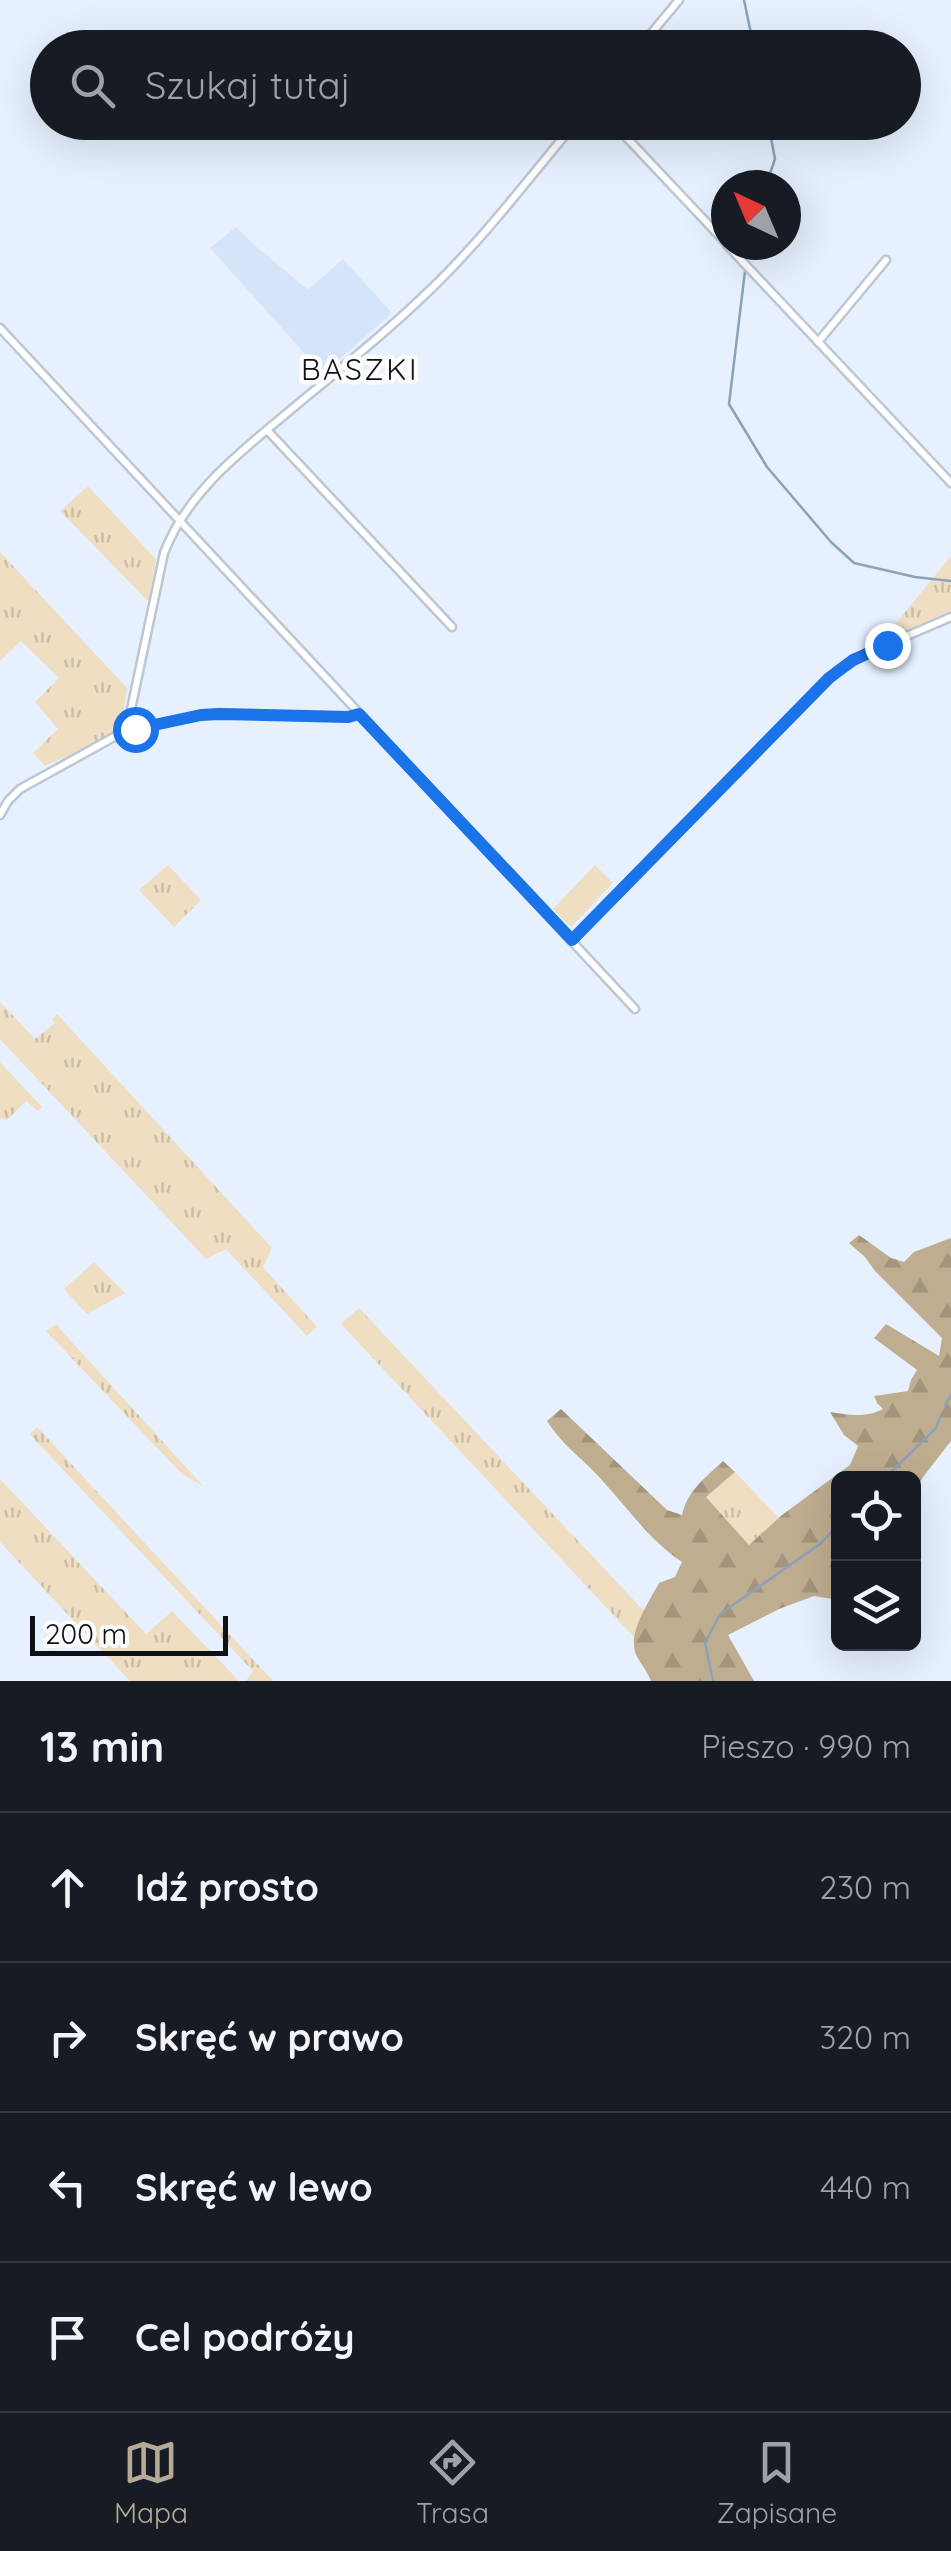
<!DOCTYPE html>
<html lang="pl">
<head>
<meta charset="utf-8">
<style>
	:root { --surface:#171b24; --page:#20242c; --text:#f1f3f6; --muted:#9ea1a6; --line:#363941; --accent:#b4aa97 }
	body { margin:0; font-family:Quicksand,sans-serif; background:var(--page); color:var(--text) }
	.controls { position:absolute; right:30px; bottom:30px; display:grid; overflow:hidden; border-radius:15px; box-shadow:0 10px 40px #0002 }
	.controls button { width:90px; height:90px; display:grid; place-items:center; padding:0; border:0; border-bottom:2px solid var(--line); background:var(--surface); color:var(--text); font:50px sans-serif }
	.compass { position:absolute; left:711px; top:170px; width:90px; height:90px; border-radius:50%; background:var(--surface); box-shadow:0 10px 40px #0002; rotate:316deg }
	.scale { position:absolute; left:30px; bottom:25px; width:198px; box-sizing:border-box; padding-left:10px; border:5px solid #0d1115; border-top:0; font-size:28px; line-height:35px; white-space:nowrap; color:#0d1115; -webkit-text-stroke:8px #fcfcfc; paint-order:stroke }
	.stop { position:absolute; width:30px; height:30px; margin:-22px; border:8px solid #1a73e8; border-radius:50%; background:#fff }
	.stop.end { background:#1a73e8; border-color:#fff; box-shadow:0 2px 10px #0008 }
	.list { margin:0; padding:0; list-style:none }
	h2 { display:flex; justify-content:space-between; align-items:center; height:130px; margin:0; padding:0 40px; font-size:42px }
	h2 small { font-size:32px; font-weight:400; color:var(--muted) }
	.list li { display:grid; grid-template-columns:65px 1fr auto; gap:30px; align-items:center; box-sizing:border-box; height:150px; padding:0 40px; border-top:2px solid var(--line) }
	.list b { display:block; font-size:38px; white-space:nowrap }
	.list em { font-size:32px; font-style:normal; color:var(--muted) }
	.icon { flex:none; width:55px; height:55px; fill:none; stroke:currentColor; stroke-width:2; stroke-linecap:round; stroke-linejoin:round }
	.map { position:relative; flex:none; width:951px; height:1681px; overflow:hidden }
	.search { position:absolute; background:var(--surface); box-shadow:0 10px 40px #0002; left:30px; right:30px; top:30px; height:110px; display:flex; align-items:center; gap:25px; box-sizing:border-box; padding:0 35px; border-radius:55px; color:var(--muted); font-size:38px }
	.sheet { height:730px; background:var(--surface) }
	nav { display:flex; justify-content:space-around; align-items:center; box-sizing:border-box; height:140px; border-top:2px solid var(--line); background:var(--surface); font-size:28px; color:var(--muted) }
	nav a { display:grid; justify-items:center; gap:5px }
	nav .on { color:var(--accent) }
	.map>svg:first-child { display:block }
</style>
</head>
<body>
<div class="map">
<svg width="951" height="1681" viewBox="0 0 951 1681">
	<defs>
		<pattern id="grass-tufts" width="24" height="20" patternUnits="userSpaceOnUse" patternTransform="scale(2.5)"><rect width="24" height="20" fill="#efdec2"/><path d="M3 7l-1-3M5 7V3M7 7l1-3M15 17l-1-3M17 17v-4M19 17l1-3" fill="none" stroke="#ccbda6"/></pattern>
		<pattern id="forest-firs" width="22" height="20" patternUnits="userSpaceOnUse" patternTransform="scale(2.5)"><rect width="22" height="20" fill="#bfad90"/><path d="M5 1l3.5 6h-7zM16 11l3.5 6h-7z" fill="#a3947b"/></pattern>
	</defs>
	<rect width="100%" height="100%" fill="#e6f0fe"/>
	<!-- built -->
	<polygon fill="#d5e4f8" points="236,227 253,244 308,290 343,259 392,313 323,374 210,248"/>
	<!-- grass -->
	<g fill="url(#grass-tufts)">
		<polygon points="88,486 154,557 156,561 148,601 60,511"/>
		<path d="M0 552 127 688C125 700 124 718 117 728 104 743 64 757 45 766L33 753 58 729 35 702 59 678 21 641 0 661Z"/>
		<polygon points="951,556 951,614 879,644"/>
		<polygon points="168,865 201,900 174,927 139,890"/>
		<polygon points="0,1002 35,1039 55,1023 52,1019 57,1014 272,1248 263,1267 317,1327 307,1336 226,1249 206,1259 0,1039"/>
		<polygon points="0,1062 42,1107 38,1111 26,1101 7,1120 0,1118"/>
		<polygon points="94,1262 125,1293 87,1314 64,1289"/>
		<polygon points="359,1308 645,1612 634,1637 341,1324"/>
		<polygon points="57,1324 60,1329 204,1487 182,1474 46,1331"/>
		<polygon points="37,1427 273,1681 246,1681 253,1671 35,1440 30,1434"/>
		<polygon points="735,1472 779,1518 749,1545 706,1497"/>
		<polygon points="0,1479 146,1634 172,1611 239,1681 130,1681 0,1542"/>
	</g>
	<!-- forest -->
	<path fill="url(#forest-firs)" d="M859 1235 891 1258 904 1262 914 1252 951 1238V1441L923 1477 914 1493V1515V1478H838V1600L814 1596 779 1609 728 1635 754 1681H651C647 1670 638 1661 635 1652 629 1630 649 1602 659 1583L675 1577 682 1562C649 1540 627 1507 600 1478 580 1456 564 1447 547 1421L561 1409 667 1510 682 1515C688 1490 704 1479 723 1461L735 1472 706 1497 749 1545 782 1515 850 1465 858 1446 844 1435 830 1412C848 1415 866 1418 883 1409L877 1403 874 1396 908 1391 911 1380 917 1370 874 1338 886 1324 939 1356 942 1338 875 1271 865 1257 849 1243Z"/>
	<!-- pitch -->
	<polygon fill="#efdec2" points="595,865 613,883 571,927 553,909"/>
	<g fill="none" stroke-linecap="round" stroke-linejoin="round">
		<!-- stream -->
		<g stroke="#8da1bb" stroke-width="2.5">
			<polyline points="744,0 754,48"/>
			<polyline points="766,185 775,159 768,122"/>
			<polyline points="747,256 749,245"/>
			<polyline points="745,271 729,404 767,467 831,542 854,563 915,577 951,581"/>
			<polyline points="945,1405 951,1395"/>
			<polyline points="885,1478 936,1428 940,1417"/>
			<polyline points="713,1681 705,1643 720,1614 820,1544 838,1525"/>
		</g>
		<!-- street casing -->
		<g stroke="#bdc7d4" stroke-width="11">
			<g id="street">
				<polyline points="639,48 679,0"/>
				<polyline points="612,122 726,243"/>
				<polyline points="727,245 951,483"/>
				<polyline points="0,328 635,1009"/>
				<polyline points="818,342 886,260"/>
				<polyline points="267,430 452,627"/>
				<polyline points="124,728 132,730 201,715 219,714 348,717 359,714"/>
				<path d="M0 815 8 801 20 789 114 737 124 728 130 714 164 553C189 488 247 447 299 403 344 366 390 329 431 289 484 238 529 178 576 122"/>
				<polyline points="572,940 837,671 867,653 951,617"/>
			</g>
		</g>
		<!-- street -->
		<use href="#street" stroke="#fff" stroke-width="6"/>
	</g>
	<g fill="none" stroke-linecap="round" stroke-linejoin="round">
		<!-- route -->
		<polyline stroke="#1a73e8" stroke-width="12" points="135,729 201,715 219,714 348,717 359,714 572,940 829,678 853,660 887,645"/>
	</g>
	<g text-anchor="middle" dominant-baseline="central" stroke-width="9" stroke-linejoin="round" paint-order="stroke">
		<!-- quarter labels -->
		<g font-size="30" letter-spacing="2.5" fill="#0d1115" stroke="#fcfcfc">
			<text x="360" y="369">BASZKI</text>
		</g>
	</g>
</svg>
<div class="controls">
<button><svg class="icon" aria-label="locate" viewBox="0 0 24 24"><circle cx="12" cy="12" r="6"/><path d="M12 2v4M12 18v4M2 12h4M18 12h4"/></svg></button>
<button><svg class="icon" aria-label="layers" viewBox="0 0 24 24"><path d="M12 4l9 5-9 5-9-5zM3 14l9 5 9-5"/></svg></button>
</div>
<svg class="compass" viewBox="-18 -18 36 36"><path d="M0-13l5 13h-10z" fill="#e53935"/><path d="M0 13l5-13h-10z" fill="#9ea1a6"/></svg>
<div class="scale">200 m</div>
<div class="stop" style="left:135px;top:729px"></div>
<div class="stop end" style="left:887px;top:645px"></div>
<div class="search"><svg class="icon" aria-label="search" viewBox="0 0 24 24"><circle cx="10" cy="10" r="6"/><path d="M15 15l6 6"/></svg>Szukaj tutaj</div>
</div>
<section class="sheet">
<h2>13 min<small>Pieszo · 990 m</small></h2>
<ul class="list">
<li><svg class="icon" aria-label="ahead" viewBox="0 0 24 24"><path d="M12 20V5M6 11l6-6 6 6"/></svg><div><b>Idź prosto</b></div><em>230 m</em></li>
<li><svg class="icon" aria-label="right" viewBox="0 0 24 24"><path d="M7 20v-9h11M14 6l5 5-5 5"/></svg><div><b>Skręć w prawo</b></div><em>320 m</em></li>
<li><svg class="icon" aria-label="left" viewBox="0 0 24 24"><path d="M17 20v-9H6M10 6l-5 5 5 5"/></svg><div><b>Skręć w lewo</b></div><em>440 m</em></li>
<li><svg class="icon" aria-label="arrive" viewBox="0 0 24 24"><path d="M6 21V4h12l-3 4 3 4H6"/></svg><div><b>Cel podróży</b></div></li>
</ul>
</section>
<nav>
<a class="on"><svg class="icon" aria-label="map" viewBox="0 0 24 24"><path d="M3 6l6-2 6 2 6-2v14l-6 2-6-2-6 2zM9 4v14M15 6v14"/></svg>Mapa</a>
<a><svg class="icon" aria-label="directions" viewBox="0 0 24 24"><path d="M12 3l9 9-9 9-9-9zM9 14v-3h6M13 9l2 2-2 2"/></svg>Trasa</a>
<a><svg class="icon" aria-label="saved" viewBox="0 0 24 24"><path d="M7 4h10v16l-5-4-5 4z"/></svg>Zapisane</a>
</nav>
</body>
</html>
